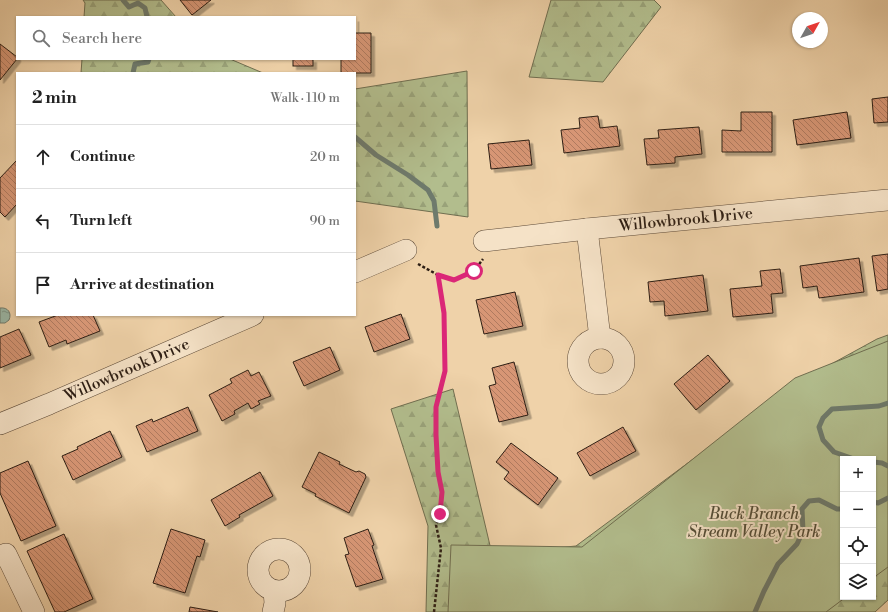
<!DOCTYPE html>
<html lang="en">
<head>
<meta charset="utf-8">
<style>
	:root { --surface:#fff; --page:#f6f6f6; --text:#222; --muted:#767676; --line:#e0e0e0 }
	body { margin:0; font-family:"Libre Bodoni",serif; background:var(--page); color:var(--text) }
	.controls { position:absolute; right:12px; bottom:12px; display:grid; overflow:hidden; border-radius:0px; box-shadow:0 1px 3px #0004 }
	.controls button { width:36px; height:36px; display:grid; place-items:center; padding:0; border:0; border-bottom:1px solid var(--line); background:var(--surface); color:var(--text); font:20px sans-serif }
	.compass { position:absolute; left:792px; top:12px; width:36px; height:36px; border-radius:50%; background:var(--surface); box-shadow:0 1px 3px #0004; rotate:50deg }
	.stop { position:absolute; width:12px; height:12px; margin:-9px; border:3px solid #db2777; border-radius:50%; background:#fff }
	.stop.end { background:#db2777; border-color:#fff; box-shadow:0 1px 4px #0008 }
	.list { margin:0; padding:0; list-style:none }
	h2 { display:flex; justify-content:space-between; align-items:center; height:52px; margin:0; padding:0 16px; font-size:17px }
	h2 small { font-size:13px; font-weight:400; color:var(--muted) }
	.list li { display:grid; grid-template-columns:26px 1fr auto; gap:12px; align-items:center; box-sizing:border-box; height:64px; padding:0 16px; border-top:1px solid var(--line) }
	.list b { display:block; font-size:15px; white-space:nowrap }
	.list em { font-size:13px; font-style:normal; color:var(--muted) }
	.icon { flex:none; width:22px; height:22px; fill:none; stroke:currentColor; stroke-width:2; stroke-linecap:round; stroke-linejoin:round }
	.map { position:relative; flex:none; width:888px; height:612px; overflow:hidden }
	.search { position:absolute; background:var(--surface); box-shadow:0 1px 3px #0004; left:16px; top:16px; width:340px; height:44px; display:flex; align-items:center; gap:10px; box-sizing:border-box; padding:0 14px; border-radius:0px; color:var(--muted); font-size:15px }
	.panel { position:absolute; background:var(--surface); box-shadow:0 1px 3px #0004; left:16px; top:72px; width:340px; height:244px; border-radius:0px }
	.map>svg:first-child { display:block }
</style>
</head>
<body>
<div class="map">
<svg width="888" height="612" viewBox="0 0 888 612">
	<defs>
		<pattern id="forest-firs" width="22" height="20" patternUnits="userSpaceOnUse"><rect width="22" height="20" fill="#b2bd8d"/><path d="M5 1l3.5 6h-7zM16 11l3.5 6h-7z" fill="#99a279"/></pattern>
		<pattern id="water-ripples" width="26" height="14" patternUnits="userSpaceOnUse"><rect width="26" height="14" fill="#9ab8a7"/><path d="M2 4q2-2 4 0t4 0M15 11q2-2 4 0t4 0" fill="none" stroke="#7e9587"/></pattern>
		<pattern id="building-back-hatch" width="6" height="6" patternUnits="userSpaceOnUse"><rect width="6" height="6" fill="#d79674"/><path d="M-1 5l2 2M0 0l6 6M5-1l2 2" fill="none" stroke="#af7a5e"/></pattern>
		<filter id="shadow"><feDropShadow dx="3.5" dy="3.5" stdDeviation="0" flood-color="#0004"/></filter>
	</defs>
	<rect width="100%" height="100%" fill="#efd2a9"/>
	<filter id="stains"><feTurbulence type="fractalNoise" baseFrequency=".005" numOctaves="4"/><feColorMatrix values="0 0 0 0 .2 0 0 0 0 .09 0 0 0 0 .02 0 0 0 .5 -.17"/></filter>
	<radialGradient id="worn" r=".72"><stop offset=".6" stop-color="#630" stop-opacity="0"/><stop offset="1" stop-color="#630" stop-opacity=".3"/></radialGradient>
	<!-- forest -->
	<g fill="url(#forest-firs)" stroke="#706e50" fill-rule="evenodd">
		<polygon points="83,0 161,0 176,17 84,17 85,3"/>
		<polygon points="551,0 654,0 661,7 603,82 529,77"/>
		<polygon points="82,59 230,59 263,73 81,73"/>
		<polygon points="467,71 468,217 355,201 355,89"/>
		<path d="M888 335V600L875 612H426L428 526 391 409 453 389 492 554 576 546 793 385 877 339ZM843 459H873V597H843Z"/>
	</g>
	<!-- park -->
	<polygon fill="#b2bd8d" stroke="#706e50" points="888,341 888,567 873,578 873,459 843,459 843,597 846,597 826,612 448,612 451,545 582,547 795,378"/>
	<!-- water -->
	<path fill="url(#water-ripples)" stroke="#6e7a6c" d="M0 308C8 307 12 313 9 320L5 323H0Z"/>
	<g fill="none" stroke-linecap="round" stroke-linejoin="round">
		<!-- stream -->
		<g stroke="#6e7a6c" stroke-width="5">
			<polyline points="123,0 129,7 138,3 145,8 147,17"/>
			<polyline points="133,73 135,64 148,62 149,59"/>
			<polyline points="355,137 376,155 408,175 428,190 434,201 437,226"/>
			<polyline points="854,459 834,452 823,440 819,427 823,418 832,409 879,406 888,403"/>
			<polyline points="873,462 882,463 888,466"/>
			<polyline points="873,502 878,503 888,498"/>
			<polyline points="755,612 764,591 778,564 797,544 803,531 802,509 809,501 819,500 837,509 843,509"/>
		</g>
	</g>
	<!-- building -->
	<g fill="url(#building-back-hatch)" stroke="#2d1e14" filter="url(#shadow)">
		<polygon points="180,0 211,0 192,15"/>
		<polygon points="355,18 355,33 371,33 371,73 341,73 341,59 355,59"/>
		<polygon points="0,44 17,57 17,59 0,80"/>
		<rect x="293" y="59" width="20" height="7"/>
		<polygon points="888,97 888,122 874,123 872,99"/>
		<polygon points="741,112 772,112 772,152 722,152 722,130 741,131"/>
		<polygon points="847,112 851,138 797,145 793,120"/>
		<polygon points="598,116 600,128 617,126 620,146 564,153 561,130 580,128 579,118"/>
		<polygon points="699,127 702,154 675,157 675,163 647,165 644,139 659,138 658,130"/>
		<polygon points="529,140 532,165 491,169 488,144"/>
		<polygon points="17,160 17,204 5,217 0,212 0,178"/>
		<polygon points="888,254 888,289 877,291 872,256"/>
		<polygon points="859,258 864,292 819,298 817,286 803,288 800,266"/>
		<polygon points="780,269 783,293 771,294 773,313 733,317 730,289 762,286 760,271"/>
		<polygon points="703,275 708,311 665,316 664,301 650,302 648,282"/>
		<polygon points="515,292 523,326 484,334 476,300"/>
		<polygon points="401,314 410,339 374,352 365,327"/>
		<polygon points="58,315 93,315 100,331 67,344 66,340 49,347 39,322"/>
		<polygon points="19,329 31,355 0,368 0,337"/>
		<polygon points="330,347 340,370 304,386 293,362"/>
		<polygon points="708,355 730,381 696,410 674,384"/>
		<polygon points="514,362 528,415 499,422 489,386 496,384 492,368"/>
		<polygon points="248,370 251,376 259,372 271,396 258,401 260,404 251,409 248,403 234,411 235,414 222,421 209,395 232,383 230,379"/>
		<polygon points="188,407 198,431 147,452 136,426 152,419 153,422"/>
		<polygon points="623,427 636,451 590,476 577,453"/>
		<polygon points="110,431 122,457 73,480 62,456 78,449 77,447"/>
		<polygon points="511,443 558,478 538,505 504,479 509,472 496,462"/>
		<polygon points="319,452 340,462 339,464 356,472 359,471 365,474 366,477 349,513 315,496 316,494 302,487"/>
		<polygon points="28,461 56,526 21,541 0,493 0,473"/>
		<polygon points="260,472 273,496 239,515 240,517 225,526 211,500"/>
		<polygon points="171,529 205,540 200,557 197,556 185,593 153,583"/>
		<polygon points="368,529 374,545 372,546 383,579 356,587 345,555 349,554 344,538"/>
		<polygon points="64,534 93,599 64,612 55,612 27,551"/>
		<polygon points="190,607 218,612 189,612"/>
	</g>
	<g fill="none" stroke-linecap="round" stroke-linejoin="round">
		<!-- minor casing -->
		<g stroke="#5e4b39" stroke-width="22">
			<g id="minor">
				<polyline points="587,229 600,338"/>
				<path id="s1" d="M484 241 587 229 888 200"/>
				<polyline points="355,272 406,250"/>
				<circle cx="601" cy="361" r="23"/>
				<path id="s2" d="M0 424 49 404 253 315"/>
				<circle cx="279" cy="570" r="21"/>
				<polyline points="0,556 6,554 34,612"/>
				<polyline points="273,612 275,603 274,591"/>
			</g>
		</g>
		<!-- path -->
		<g stroke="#2d1e14" stroke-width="2.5" stroke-dasharray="3 2" stroke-linecap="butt">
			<polyline points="418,264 438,275 454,280 474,271 483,259"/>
			<polyline points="434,612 441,548 436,525 440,514 442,492 438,472 436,435 436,407 445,371 444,313 438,275"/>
		</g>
		<!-- minor -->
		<use href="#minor" stroke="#f5e2c7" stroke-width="21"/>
	</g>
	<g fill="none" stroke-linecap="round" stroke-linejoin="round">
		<!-- route -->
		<polyline stroke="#db2777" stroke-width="5" points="440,514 442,492 438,472 436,435 436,407 445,371 444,313 438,275 454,280 474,271"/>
	</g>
	<g text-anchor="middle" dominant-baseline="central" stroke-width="4" stroke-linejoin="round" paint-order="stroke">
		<!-- street labels -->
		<g font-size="16" fill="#2d1e14" stroke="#f5e2c7">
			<text stroke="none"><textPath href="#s1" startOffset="203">Willowbrook Drive</textPath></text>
			<text stroke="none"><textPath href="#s2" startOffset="138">Willowbrook Drive</textPath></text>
		</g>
		<!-- park labels -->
		<g font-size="16" font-style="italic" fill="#554e38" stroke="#f5e2c7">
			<text x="754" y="514">Buck Branch<tspan x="754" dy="18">Stream Valley Park</tspan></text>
		</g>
	</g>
	<rect width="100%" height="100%" filter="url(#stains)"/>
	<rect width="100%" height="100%" fill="url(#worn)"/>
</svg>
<div class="controls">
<button>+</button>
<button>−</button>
<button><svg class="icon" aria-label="locate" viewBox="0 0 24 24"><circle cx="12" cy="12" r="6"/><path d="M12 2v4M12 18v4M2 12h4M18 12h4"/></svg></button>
<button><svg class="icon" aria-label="layers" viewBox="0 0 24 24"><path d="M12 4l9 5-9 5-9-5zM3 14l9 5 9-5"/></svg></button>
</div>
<svg class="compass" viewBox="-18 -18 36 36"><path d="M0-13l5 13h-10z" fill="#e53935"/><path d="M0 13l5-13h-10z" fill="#767676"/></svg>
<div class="stop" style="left:474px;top:271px"></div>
<div class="stop end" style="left:440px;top:514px"></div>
<div class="search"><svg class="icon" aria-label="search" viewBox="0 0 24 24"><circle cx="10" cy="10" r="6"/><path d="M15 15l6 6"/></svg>Search here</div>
<section class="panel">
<h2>2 min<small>Walk · 110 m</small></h2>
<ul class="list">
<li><svg class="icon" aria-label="ahead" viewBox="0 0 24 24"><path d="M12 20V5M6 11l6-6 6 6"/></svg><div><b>Continue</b></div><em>20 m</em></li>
<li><svg class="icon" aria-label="left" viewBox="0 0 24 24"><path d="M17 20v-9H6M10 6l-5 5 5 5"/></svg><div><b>Turn left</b></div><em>90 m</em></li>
<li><svg class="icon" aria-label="arrive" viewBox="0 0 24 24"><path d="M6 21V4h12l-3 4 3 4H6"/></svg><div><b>Arrive at destination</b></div></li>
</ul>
</section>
</div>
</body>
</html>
